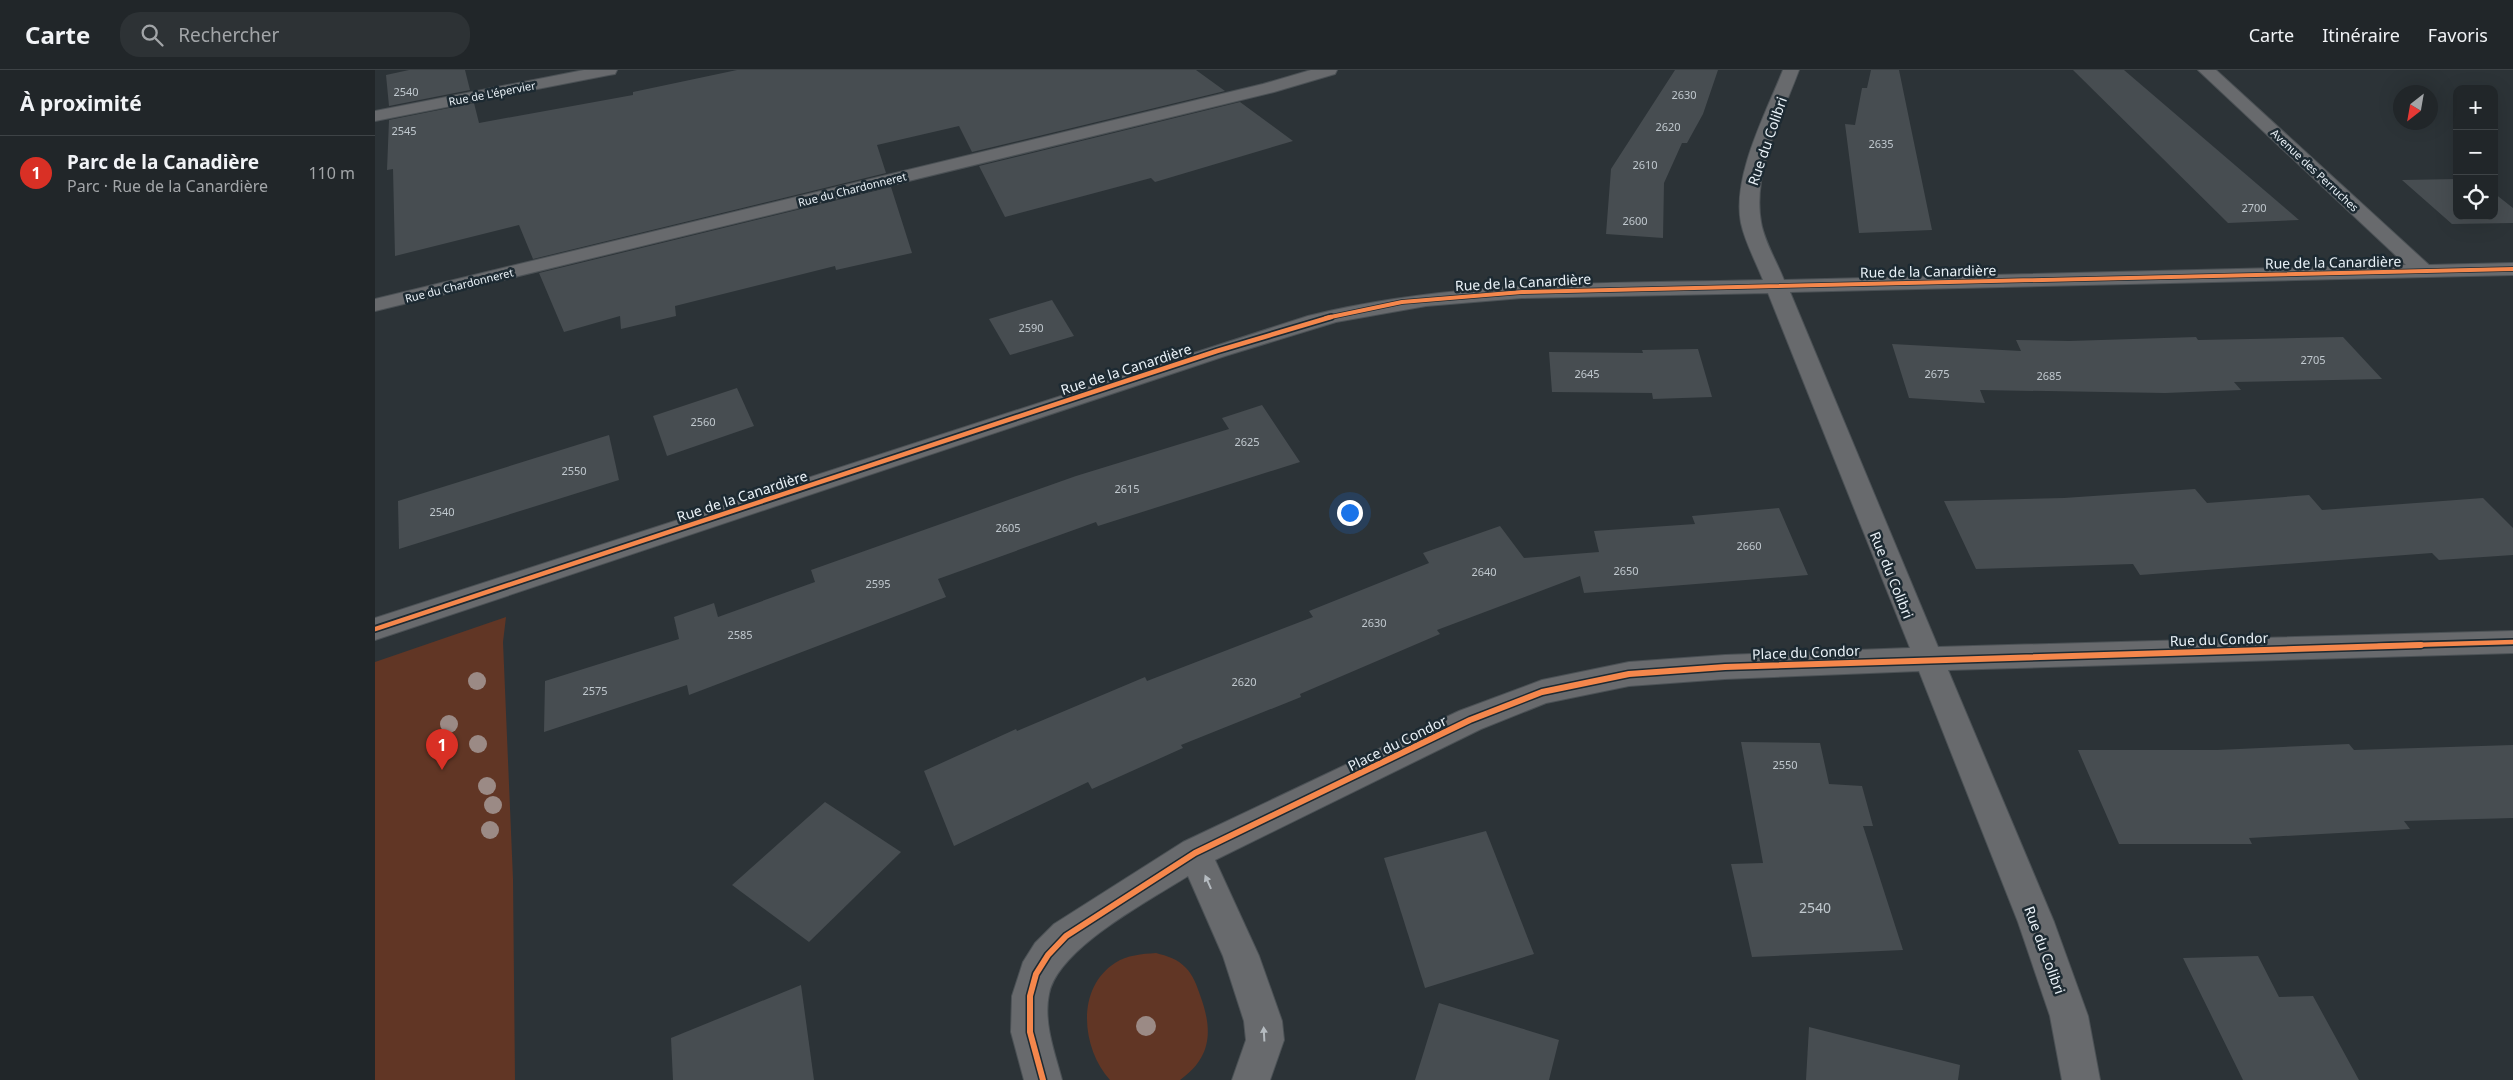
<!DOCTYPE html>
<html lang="fr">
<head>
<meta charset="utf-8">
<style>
	:root { --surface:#212629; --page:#2d3235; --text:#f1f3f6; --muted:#a2a5a8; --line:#3e4346; --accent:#d93025 }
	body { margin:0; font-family:"Noto Sans",sans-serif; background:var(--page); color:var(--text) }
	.controls { position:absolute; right:15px; top:15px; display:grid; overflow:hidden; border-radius:10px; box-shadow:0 5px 20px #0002 }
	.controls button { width:45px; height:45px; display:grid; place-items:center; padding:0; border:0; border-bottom:1px solid var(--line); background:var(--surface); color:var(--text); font:25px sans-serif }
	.compass { position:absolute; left:2018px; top:15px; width:45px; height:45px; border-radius:50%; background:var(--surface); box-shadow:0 5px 20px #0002; rotate:211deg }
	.you { position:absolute; left:974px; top:442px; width:18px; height:18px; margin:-12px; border:4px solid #fff; border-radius:50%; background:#1a73e8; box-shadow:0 0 0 8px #1a73e833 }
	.badge { display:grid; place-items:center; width:32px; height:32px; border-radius:50%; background:var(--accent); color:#fff; font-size:16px; font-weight:700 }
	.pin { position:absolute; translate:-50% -41px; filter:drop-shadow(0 1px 2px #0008) }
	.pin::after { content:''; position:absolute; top:26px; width:18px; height:15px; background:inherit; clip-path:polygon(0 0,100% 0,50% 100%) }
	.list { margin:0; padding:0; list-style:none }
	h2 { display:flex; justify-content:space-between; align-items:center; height:65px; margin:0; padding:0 20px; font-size:21px }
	h2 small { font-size:16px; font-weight:400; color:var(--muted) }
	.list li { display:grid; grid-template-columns:32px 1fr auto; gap:15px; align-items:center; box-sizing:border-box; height:75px; padding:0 20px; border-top:1px solid var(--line) }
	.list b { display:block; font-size:19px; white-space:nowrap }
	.list p { margin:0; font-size:16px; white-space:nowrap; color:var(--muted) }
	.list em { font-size:16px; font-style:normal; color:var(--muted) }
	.icon { flex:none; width:28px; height:28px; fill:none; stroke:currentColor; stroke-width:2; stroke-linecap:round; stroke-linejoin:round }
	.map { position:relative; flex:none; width:2138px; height:1010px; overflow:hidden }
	header { display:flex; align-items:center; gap:30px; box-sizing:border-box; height:70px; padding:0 25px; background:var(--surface); border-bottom:1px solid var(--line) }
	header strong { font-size:24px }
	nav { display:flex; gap:28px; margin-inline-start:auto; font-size:18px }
	.search { width:350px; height:45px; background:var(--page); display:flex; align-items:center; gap:12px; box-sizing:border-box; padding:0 18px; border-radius:20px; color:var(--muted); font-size:19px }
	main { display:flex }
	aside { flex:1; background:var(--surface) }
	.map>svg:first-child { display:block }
</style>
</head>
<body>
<header>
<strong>Carte</strong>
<div class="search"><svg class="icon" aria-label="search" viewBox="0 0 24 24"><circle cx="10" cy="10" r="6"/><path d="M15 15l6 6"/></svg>Rechercher</div>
<nav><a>Carte</a><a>Itinéraire</a><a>Favoris</a></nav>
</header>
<main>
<aside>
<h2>À proximité<small></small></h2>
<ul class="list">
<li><span class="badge">1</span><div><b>Parc de la Canadière</b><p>Parc · Rue de la Canardière</p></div><em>110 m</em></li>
</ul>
</aside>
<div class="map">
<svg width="2138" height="1010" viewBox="0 0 2138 1010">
	<rect width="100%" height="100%" fill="#2c3337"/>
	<!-- green -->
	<g fill="#613625">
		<polygon points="131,547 128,572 138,809 140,1010 0,1010 0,592"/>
		<path d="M781 883C792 886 803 889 811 898 818 905 822 916 825 925 838 960 837 987 805 1010H735C707 979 700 919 740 893 752 885 767 884 781 883Z"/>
	</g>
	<!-- building -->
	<g fill="#474d51">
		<polygon points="34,0 90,0 95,20 14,36 11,5"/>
		<polygon points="362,0 821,0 850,21 597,82 584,56 502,75 511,103 158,189 144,155 20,186 18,99 12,100 14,50 99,33 104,53 258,25 258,22"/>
		<polygon points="1300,0 1343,0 1328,44 1312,73 1307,73 1289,113 1288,168 1231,164 1236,99"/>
		<polygon points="1496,0 1524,0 1557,160 1484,163 1470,54 1480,55 1487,18 1492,18"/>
		<polygon points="1698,0 1749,0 1924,150 1853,153"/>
		<polygon points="865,32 918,71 780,112 776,108 630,147 604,96"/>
		<polygon points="2082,109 2082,146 2119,146 2119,123 2138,138 2138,153 2077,154 2027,110"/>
		<polygon points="516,117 537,183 461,200 460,196 300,236 301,246 246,259 245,246 189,262 164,203"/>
		<polygon points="677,230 699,266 635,285 614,249"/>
		<polygon points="1821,267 1823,270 1968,267 2007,309 1859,312 1866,320 1790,323 1605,320 1610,333 1534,328 1517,274 1646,281 1641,270 1694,271"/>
		<polygon points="1323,279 1337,327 1278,329 1277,323 1177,322 1174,282 1268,283 1267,280"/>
		<polygon points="362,318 379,356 292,386 278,346"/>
		<polygon points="887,335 925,392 723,456 721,452 563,509 571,527 314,625 312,615 169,662 170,611 304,569 299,547 339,533 343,547 440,512 436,500 701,406 854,359 847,348"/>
		<polygon points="234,365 244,410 24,479 23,431"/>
		<polygon points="1820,419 1832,433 1934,425 1947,440 2108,428 2138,458 2138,485 2064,490 2057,483 1765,505 1758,494 1601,499 1569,431 1689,428"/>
		<polygon points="1404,438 1433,505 1209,523 1205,506 1062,560 1065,564 925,624 926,627 806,675 808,678 717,719 713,712 579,776 549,701 641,659 642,661 770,607 772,611 938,547 934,541 1054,493 1048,483 1125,456 1149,488 1224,482 1219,461 1320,454 1317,446"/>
		<polygon points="1366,672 1445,673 1454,714 1487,716 1498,756 1488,756 1528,880 1377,887 1356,794 1388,793"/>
		<polygon points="1974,674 1979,680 2138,675 2138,748 2029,751 2035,759 1874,768 1877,774 1744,774 1703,680 1842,680"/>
		<polygon points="450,732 526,782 434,872 357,815"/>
		<polygon points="1111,761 1159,884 1050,918 1009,788"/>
		<polygon points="1883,886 1904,927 1938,926 1984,1010 1868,1010 1808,888"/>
		<polygon points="426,915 439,1010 298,1010 296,968"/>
		<polygon points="1064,933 1184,970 1174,1010 1040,1010"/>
		<polygon points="1434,957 1585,995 1583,1010 1431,1010"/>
	</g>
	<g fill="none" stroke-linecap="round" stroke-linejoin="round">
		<!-- minor casing -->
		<g stroke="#4b5155" stroke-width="2">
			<g id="minor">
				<polygon points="209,0 242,0 240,4 234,5 0,51 0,41"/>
				<polygon points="936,0 962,0 960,4 899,22 0,241 0,229 888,14"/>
				<path d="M1408 0H1424C1407 46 1377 101 1386 152 1389 171 1402 192 1409 210L2031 195 1823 0H1841L2054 195 2138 193V205L1415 222 1563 577 2138 561V583L1573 600 1679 852 1713 946 1725 1010H1687L1675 946 1643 852 1544 601 1350 609 1254 616 1171 633 1106 659 840 790 884 886 907 951 909 970 895 1010H857L871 970 869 951 848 886 813 806C774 831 683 878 674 924 668 953 680 983 687 1010H649L636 962 637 926 648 892 660 873 679 854 808 772 1084 641 1167 610 1254 592 1350 585 1535 578 1393 223 1147 228 1051 236 961 252 850 286 0 570V548L933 246C1083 209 1235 214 1388 210 1381 192 1370 172 1366 153 1357 106 1391 43 1408 0Z"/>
			</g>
		</g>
		<!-- minor -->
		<use href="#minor" fill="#686a6d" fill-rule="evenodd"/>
		<!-- cycleway-far2 casing -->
		<g stroke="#1d2a32" stroke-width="5.5">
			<polyline id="cycleway-far2" points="951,248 1027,232 1147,222 2138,199"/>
		</g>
		<!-- cycleway-far1 casing -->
		<g stroke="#1d2a32" stroke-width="8">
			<g id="cycleway-far1">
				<polyline points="0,559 842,281 956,247"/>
				<polyline points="2003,576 2138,572"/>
			</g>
		</g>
		<!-- cycleway casing -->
		<g stroke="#1d2a32" stroke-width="9">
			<polyline id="cycleway" points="668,1010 655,962 655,926 661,904 673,885 691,866 820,783 1095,650 1167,622 1254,604 1350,597 2046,575"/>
		</g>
		<!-- cycleway-far2 -->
		<use href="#cycleway-far2" stroke="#f5874c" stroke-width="4"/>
		<!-- cycleway-far1 -->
		<use href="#cycleway-far1" stroke="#f5874c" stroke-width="4.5"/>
		<!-- cycleway -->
		<use href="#cycleway" stroke="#f5874c" stroke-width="6"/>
	</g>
	<!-- trees -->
	<g fill="#9b8a85">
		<circle cx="102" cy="611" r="9"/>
		<circle cx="74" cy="654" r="9"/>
		<circle cx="103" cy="674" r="9"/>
		<circle cx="112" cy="716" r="9"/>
		<circle cx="118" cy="735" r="9"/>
		<circle cx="115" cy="760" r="9"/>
		<circle cx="771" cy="956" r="10"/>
	</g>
	<!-- one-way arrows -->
	<defs><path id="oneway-solid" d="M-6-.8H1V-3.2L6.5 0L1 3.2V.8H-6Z" transform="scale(1.25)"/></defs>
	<g fill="#b5bbc0">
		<use href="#oneway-solid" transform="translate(833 812) rotate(-114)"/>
		<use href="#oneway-solid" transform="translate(889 964) rotate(-93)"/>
	</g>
	<g text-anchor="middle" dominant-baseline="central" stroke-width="5" stroke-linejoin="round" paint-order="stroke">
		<!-- number labels -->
		<g font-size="11" fill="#c0c8ce">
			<text x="31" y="21">2540</text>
			<text x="1309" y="24">2630</text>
			<text x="1293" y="56">2620</text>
			<text x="29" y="60">2545</text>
			<text x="1506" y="73">2635</text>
			<text x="1270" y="94">2610</text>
			<text x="1879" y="137">2700</text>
			<text x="1260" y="150">2600</text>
			<text x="656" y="257">2590</text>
			<text x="1938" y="289">2705</text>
			<text x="1212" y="303">2645</text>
			<text x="1562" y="303">2675</text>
			<text x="1674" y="305">2685</text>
			<text x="328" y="351">2560</text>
			<text x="872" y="371">2625</text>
			<text x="199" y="400">2550</text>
			<text x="752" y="418">2615</text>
			<text x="67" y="441">2540</text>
			<text x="633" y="457">2605</text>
			<text x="1374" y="475">2660</text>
			<text x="1251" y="500">2650</text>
			<text x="1109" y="501">2640</text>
			<text x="503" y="513">2595</text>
			<text x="999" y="552">2630</text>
			<text x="365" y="564">2585</text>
			<text x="869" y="611">2620</text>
			<text x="220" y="620">2575</text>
			<text x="1410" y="694">2550</text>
		</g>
		<!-- far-street labels -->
		<g font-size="11" fill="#e9f1f7" stroke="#1d2a32">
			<text transform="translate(117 23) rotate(-11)">Rue de L'épervier</text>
			<text transform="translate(1940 100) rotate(43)">Avenue des Perruches</text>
			<text transform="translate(477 119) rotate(-14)">Rue du Chardonneret</text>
			<text transform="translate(84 215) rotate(-14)">Rue du Chardonneret</text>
		</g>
		<!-- street labels -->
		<g font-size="14" fill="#e9f1f7" stroke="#1d2a32">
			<text transform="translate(1392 71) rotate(-71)">Rue du Colibri</text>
			<text transform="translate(1958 192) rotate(-1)">Rue de la Canardière</text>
			<text transform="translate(1553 201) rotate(-1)">Rue de la Canardière</text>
			<text transform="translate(1148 212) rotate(-3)">Rue de la Canardière</text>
			<text transform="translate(751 299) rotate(-18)">Rue de la Canardière</text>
			<text transform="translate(367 426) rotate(-18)">Rue de la Canardière</text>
			<text transform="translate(1517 505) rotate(68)">Rue du Colibri</text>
			<text transform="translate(1844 569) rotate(-2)">Rue du Condor</text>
			<text transform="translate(1431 582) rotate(-2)">Place du Condor</text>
			<text transform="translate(1022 673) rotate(-26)">Place du Condor</text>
			<text transform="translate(1670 880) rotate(70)">Rue du Colibri</text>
		</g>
		<!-- near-number labels -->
		<g font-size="14" fill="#c0c8ce">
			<text x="1440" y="837">2540</text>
		</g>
	</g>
</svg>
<div class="controls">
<button>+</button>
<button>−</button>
<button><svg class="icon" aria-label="locate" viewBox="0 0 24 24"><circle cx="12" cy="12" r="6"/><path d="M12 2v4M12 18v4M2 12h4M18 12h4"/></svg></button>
</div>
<svg class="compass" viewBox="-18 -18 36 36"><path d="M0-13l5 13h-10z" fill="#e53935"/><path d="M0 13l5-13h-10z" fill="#a2a5a8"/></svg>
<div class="you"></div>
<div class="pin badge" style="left:67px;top:700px">1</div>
</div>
</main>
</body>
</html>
